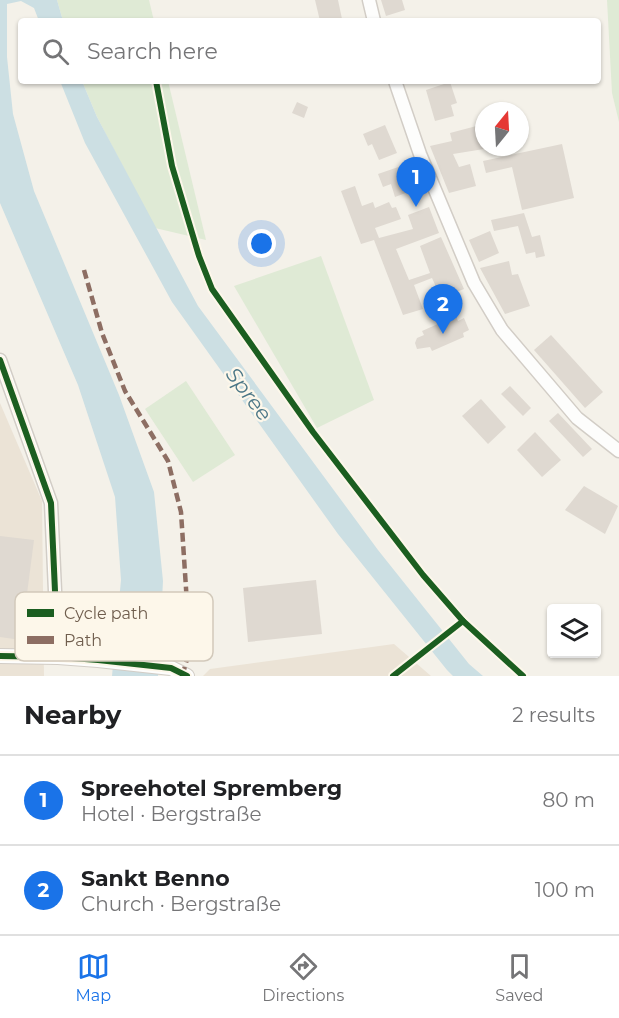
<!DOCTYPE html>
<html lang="en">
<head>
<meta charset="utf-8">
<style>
	:root { --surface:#fff; --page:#f6f6f6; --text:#202124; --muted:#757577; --line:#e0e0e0; --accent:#1a73e8 }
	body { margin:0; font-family:Montserrat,sans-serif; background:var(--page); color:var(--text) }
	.controls { position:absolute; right:18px; bottom:18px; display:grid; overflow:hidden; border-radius:6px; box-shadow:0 2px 4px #0004 }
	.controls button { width:54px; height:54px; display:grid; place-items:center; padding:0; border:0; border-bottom:2px solid var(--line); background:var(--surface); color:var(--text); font:30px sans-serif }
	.compass { position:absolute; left:475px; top:102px; width:54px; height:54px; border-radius:50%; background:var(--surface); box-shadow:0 2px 4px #0004; rotate:18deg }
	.you { position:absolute; left:262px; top:244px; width:21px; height:21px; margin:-15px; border:4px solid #fff; border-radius:50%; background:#1a73e8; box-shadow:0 0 0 9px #1a73e833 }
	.badge { display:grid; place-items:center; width:39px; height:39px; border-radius:50%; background:var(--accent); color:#fff; font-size:20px; font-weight:700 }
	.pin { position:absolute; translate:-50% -50px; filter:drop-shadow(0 2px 3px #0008) }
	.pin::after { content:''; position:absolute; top:32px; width:21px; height:18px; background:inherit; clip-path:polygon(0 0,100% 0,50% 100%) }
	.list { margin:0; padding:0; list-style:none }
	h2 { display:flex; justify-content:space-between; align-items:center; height:78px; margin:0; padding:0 24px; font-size:26px }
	h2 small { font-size:20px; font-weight:400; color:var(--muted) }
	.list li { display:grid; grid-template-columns:39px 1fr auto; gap:18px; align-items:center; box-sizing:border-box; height:90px; padding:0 24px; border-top:2px solid var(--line) }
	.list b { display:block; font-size:22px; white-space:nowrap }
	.list p { margin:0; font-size:20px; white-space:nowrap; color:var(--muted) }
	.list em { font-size:20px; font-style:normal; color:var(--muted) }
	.icon { flex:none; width:33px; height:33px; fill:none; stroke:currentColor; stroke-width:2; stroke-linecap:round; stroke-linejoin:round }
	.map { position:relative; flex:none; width:619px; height:676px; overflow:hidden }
	.search { position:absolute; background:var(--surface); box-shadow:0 2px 4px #0004; left:18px; right:18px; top:18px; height:66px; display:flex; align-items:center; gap:15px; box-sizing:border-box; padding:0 21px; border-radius:6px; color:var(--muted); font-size:22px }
	.sheet { height:258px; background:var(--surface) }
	nav { display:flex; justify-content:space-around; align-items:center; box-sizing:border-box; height:84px; border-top:2px solid var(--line); background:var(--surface); font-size:16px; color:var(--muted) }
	nav a { display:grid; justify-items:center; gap:3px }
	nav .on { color:var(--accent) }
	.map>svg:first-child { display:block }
</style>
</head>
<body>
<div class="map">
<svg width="619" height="676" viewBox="0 0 619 676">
	<rect width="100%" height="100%" fill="#f4f1e9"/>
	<!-- residential -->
	<g fill="#ebe3d6">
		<polygon points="0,403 42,501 44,676 0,676"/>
		<polygon points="394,644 431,676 203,676 210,669"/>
	</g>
	<!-- green -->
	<g fill="#dfead5">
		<polygon points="57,0 149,0 154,21 63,21"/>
		<polygon points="607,0 619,0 619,122 612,93"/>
		<polygon points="82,81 168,81 206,240 155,228 97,117"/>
		<polygon points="321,256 374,400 317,428 234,286"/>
		<polygon points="186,381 235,455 193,482 145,409"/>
	</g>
	<!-- water -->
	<g fill="#ccdfe3">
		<polygon points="0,0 57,0 63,21 39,21 34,8 21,1 7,4 7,57 13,114 34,191 119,395 154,492 163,581 158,676 112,676 121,580 115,497 78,385 0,203"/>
		<polygon points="60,81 82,81 97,117 198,306 378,550 469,664 483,676 453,676 447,670 338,534 172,302 85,143"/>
	</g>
	<!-- building -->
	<g fill="#dfd9d1">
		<polygon points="315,0 338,0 342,19 320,21"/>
		<polygon points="381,0 402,0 405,10 386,16"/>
		<polygon points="450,82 457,103 451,105 454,116 435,121 426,90"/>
		<polygon points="297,102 308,107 304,118 292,113"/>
		<polygon points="484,124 484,149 453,154 459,167 470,164 476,186 449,193 430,146 452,141 450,133"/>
		<polygon points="385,125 397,153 379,160 372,144 368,146 363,134"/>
		<polygon points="562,144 574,198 522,210 512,167 486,173 483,161"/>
		<polygon points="495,147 509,147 510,153 496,155"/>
		<polygon points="410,163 419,188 395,197 391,184 383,187 378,174"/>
		<polygon points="355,186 362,206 373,202 375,208 389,202 392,208 396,207 401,219 375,228 379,238 413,229 408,215 429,207 439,233 396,249 409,280 430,273 420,246 441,237 464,289 441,298 432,278 414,285 423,309 403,315 374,240 361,244 341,191"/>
		<polygon points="524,213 532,237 540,235 545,256 536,258 535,252 526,254 518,226 494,231 491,220"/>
		<polygon points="490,231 499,253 479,262 469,240"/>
		<polygon points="509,261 512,275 518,274 530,306 505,314 480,268"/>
		<polygon points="456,316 458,321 464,318 469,330 463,333 464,337 432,351 430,347 417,349 415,343 417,338 424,335 422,331"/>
		<polygon points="551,335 603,392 585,408 534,350"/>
		<polygon points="510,386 531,408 523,416 501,394"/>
		<polygon points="481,399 506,427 488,444 462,416"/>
		<polygon points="558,413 592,449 583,457 549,421"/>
		<polygon points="535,432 561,460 542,477 517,450"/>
		<polygon points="584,486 618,506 605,534 565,510"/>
		<polygon points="0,536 34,540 21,640 0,637"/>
		<polygon points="316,580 322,634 248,642 243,588"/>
	</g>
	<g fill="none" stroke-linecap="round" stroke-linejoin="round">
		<!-- minor casing -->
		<g stroke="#d2cdc6" stroke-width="15">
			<g id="minor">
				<polyline points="369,0 374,21"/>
				<polyline points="395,81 420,154 474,283 502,330 577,418 619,451"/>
				<polyline points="0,360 51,503 58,657"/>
			</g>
		</g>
		<!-- tertiary casing -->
		<g stroke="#d2cdc6" stroke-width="16">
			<polyline id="tertiary" points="0,656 58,657 98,660 171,668 187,676"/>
		</g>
		<!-- minor -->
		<use href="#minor" stroke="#fdfdfc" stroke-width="12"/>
		<!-- tertiary -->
		<use href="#tertiary" stroke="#fdfdfc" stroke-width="14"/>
		<!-- quiet -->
		<polyline stroke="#8d6e63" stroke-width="4.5" stroke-dasharray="9 4.5" stroke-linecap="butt" points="84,270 102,333 125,391 168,461 181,512 190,649 183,673"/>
		<!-- cycleway casing -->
		<g stroke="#fdf7ea" stroke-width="10">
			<g id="cycleway">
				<polyline points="156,81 172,166 199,256 212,289 313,432 423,575 463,621 523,676"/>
				<polyline points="0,360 51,503 58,657"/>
				<polyline points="0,656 58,657 98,660 171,668 187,676"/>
				<polyline points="393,676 463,621"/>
			</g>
		</g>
		<!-- cycleway -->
		<use href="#cycleway" stroke="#1b5e20" stroke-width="6"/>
	</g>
	<g text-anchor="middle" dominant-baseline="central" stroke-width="4.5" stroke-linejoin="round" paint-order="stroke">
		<!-- water labels -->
		<g font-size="21" font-style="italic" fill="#4c7787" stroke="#fdf7ea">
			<text transform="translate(249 394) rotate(53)">Spree</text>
		</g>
	</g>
	<!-- legend -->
	<rect x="15" y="592" width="198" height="69" rx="9" fill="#fdf7ea" stroke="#d2c9bb" stroke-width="1.5"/>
	<rect x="27" y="609" width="27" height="8" fill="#1b5e20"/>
	<rect x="27" y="636" width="27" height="8" fill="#8d6e63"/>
	<g font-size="16" fill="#6f5d4d">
		<text x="64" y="619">Cycle path</text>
		<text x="64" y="646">Path</text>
	</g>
</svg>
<div class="controls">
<button><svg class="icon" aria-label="layers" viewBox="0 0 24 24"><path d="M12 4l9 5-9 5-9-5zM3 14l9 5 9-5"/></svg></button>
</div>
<svg class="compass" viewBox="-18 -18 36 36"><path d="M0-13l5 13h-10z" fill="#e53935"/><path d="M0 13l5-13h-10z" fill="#757577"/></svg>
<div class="you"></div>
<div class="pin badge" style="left:416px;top:207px">1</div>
<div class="pin badge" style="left:443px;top:334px">2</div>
<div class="search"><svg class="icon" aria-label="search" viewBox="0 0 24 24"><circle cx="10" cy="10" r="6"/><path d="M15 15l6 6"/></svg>Search here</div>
</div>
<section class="sheet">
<h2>Nearby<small>2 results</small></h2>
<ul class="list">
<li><span class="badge">1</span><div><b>Spreehotel Spremberg</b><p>Hotel · Bergstraße</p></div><em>80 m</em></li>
<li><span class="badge">2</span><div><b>Sankt Benno</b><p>Church · Bergstraße</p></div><em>100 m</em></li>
</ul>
</section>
<nav>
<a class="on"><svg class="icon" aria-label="map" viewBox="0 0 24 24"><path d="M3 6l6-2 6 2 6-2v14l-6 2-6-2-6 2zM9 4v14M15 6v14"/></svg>Map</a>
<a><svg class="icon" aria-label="directions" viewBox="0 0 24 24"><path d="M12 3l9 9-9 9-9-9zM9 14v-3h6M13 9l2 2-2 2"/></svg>Directions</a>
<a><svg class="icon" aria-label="saved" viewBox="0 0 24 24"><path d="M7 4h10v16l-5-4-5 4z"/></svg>Saved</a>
</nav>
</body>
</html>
